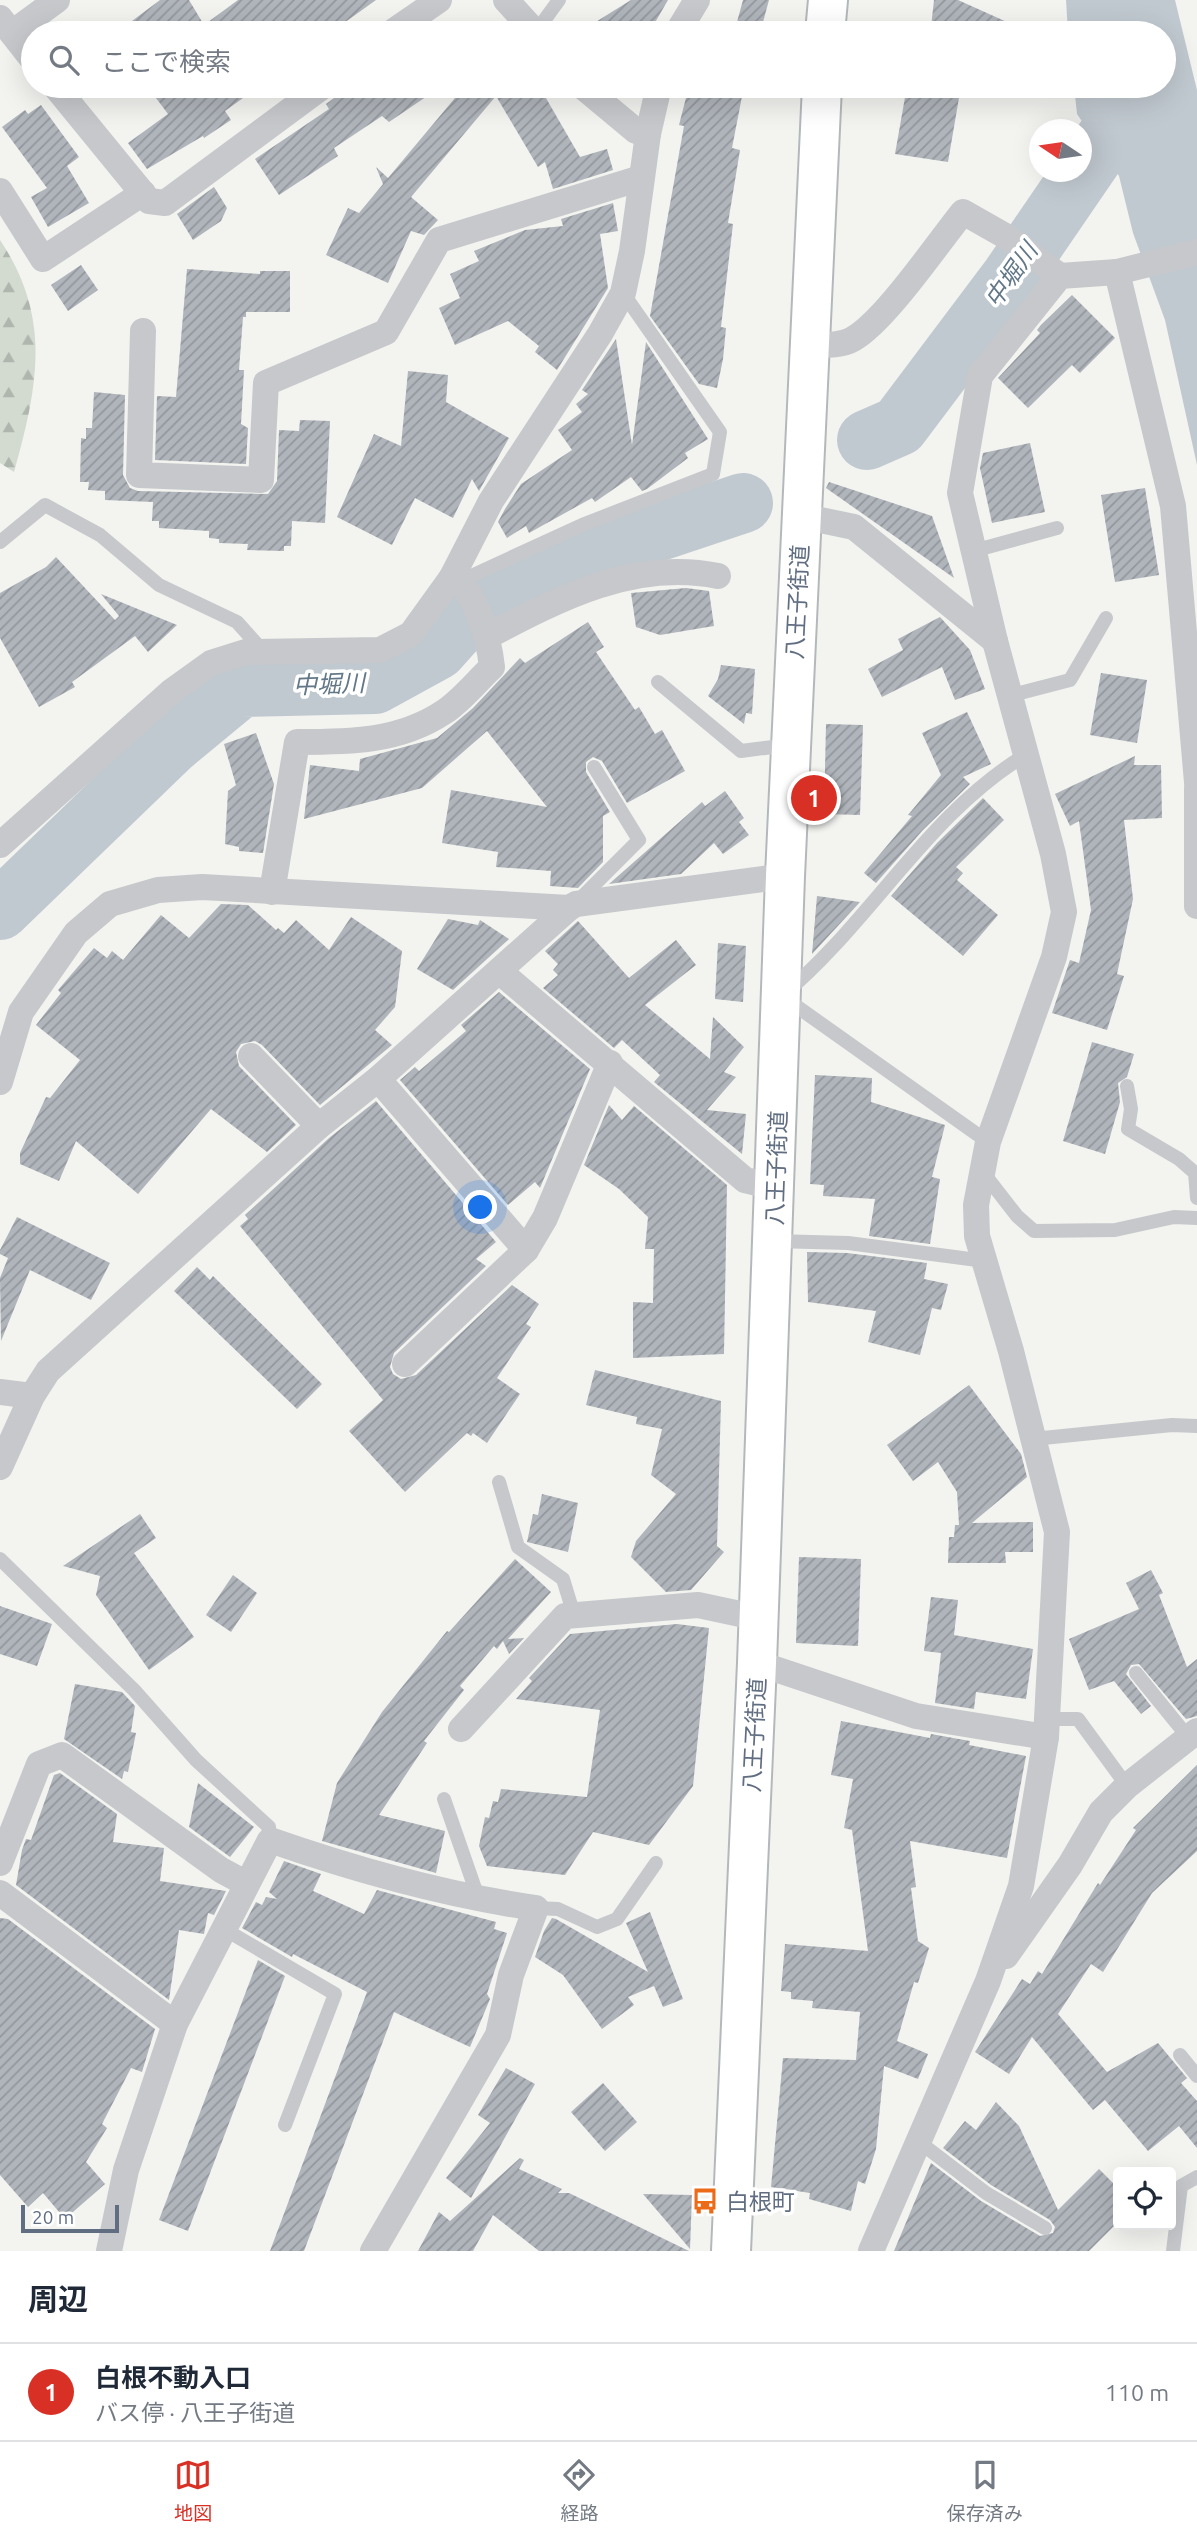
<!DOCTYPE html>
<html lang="ja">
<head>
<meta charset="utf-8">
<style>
	:root { --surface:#fff; --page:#f6f6f7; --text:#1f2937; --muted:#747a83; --line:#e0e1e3; --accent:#d93025 }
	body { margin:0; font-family:Ubuntu,"Noto Sans JP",sans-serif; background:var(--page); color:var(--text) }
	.controls { position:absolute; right:21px; bottom:21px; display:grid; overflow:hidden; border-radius:7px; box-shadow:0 7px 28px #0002 }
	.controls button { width:63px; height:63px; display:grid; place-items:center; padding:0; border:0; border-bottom:2px solid var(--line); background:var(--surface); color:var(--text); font:35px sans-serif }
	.compass { position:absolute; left:1029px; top:119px; width:63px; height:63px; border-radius:50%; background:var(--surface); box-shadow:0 7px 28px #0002; rotate:283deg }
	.scale { position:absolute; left:21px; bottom:18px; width:98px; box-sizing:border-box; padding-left:7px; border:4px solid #616e82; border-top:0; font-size:19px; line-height:24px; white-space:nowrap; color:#616e82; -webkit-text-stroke:5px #fff; paint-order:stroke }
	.you { position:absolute; left:481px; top:1208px; width:24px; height:24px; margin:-18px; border:5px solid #fff; border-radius:50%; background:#1a73e8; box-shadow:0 0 0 10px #1a73e833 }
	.badge { display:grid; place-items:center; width:46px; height:46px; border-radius:50%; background:var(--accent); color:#fff; font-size:23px; font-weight:700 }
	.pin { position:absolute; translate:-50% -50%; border:4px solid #fff; box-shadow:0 2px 7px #0006 }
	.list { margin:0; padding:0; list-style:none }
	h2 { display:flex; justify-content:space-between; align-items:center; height:91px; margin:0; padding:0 28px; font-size:30px }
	h2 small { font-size:23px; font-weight:400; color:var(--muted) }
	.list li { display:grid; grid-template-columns:46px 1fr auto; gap:21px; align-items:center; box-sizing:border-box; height:98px; padding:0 28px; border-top:2px solid var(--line) }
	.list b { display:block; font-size:26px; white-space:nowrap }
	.list p { margin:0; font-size:23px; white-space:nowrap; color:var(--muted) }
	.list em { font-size:23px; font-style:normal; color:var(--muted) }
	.icon { flex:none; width:38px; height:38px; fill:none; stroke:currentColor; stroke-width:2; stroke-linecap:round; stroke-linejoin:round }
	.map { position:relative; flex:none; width:1197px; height:2251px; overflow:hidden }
	.search { position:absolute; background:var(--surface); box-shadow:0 7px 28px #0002; left:21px; right:21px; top:21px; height:77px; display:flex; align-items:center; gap:18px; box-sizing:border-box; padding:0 24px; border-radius:38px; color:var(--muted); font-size:26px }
	.sheet { height:189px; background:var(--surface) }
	nav { display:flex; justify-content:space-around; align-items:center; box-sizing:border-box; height:98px; border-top:2px solid var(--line); background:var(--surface); font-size:19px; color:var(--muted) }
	nav a { display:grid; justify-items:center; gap:4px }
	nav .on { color:var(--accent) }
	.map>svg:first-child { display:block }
</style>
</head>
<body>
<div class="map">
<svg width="1197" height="2251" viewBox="0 0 1197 2251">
	<defs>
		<pattern id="forest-firs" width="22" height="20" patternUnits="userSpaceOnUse" patternTransform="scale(1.75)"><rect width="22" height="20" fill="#d3dbd0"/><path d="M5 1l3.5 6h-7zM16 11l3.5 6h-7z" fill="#afb6ae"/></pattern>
		<pattern id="building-hatch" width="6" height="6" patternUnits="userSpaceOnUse" patternTransform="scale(1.75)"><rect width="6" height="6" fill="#b0b5bb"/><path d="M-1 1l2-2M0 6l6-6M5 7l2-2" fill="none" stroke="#93979d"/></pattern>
	</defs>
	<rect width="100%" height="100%" fill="#f3f4f0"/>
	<!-- forest -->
	<path fill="url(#forest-firs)" d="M0 240C52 318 38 386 14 472L0 463Z"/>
	<!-- water -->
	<polygon fill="#c1c9d0" points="1066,0 1175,0 1197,90 1197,465 1165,320 1133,233 1119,176 1077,114 1074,86 1164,86 1164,33 1068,33"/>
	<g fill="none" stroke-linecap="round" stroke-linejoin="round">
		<!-- river -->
		<g stroke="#c1c9d0" stroke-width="60">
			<polyline points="867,440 899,426 1011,277 1117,122 1125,86"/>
			<polyline points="0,910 172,744 241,687 375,684 437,650 463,621 535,584 629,541 743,503"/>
		</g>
	</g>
	<!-- building -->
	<g fill="url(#building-hatch)">
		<polygon points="160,0 189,0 204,25 238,0 376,0 330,33 116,33"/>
		<polygon points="631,0 668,0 649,33 578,33"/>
		<polygon points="743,0 769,0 760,33 734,33"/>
		<polygon points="934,0 958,0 1031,33 949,33 950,30 931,27"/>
		<polygon points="147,86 260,86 225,111 231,120 204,138 203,136 147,169 128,143 168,114"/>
		<polygon points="350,86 442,86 389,122 382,116 334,148 338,156 279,195 255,159 329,109 326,104"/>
		<polygon points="465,86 539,86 580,157 607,149 613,170 553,189 545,162 538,167 496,96 411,197 438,220 424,235 411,231 388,283 326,255 348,208 359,213 383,184 376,167 388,178"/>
		<polygon points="689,86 744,86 732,148 740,150 728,223 733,224 721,327 726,328 723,359 717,388 699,384 650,316 684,126 679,125"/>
		<polygon points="907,86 961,86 948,162 895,154"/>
		<polygon points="41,105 79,157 67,166 89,203 48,227 31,197 47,188 2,127 25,110 28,114"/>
		<polygon points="214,187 227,208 221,221 193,240 177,214"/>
		<polygon points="613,203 618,231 600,234 608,288 557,370 535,352 539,346 508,321 455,345 439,308 460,298 450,274 479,261 474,251 525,230 563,226 561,219"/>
		<polygon points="81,265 98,290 68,311 51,285"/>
		<polygon points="187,269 260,274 260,271 290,271 290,312 246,312 246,317 243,317 239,370 244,370 241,424 248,428 246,464 155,460 157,396 176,397"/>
		<polygon points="1072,295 1115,338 1080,373 1072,365 1028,408 998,378 1040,333 1037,330 1041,325"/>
		<polygon points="616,339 632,445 646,342 708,439 685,453 688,458 647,489 642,491 631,477 595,502 592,498 529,533 526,526 507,538 498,522 505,509 521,484 572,450 558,430 582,412 576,404 588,394 582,390"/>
		<polygon points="408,371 448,375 446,402 509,438 479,491 472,479 453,518 415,498 392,545 337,517 374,434 401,446"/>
		<polygon points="94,392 125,395 123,475 130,488 138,491 268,494 277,481 279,430 299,431 300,420 330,421 325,523 292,521 291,546 284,546 284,551 247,550 248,544 219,543 219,539 209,538 209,531 159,528 159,521 152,521 153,502 105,500 105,491 88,490 89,482 80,482 81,438 86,439 86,428 92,428"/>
		<polygon points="1030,443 1045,512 992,523 980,468 983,453"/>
		<polygon points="829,482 932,516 954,578 826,488"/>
		<polygon points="1145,488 1159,575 1115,582 1101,495"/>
		<polygon points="56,557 115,620 119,616 101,594 177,625 148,652 135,636 72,682 75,687 39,707 0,638 0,593 46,567"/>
		<polygon points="686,588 709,591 714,626 660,635 636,627 631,593"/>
		<polygon points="940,617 970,650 985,689 955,700 942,667 882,697 868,669 903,650 898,639"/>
		<polygon points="588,622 604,647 596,652 635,710 639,707 655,734 662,730 685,771 627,803 602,761 593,757 586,762 586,772 610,812 603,816 603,862 578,888 550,886 551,871 496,867 498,852 442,843 451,790 547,807 487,731 422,788 304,819 310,765 359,771 360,759 437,738 473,708 520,658 525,663"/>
		<polygon points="721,665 755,669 752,714 746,713 744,724 708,696 718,679"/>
		<polygon points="1101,673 1147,680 1137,743 1090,735"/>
		<polygon points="967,712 991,764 963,777 970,784 923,830 876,883 864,873 912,816 908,815 941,775 922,733"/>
		<polygon points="826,724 863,725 860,815 824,814"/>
		<polygon points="256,733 274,784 263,853 239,851 239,847 225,844 228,791 236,785 224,744"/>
		<polygon points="1135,756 1134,765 1161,765 1162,818 1124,820 1133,899 1117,974 1124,976 1107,1030 1052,1013 1070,960 1079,963 1091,910 1079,821 1070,826 1055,794"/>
		<polygon points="725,791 744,818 739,822 749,835 723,854 714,843 681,874 609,884 702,802 705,806"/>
		<polygon points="983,798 1004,820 956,867 963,873 957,880 998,915 963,956 891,896 937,843"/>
		<polygon points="817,896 860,902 812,954"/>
		<polygon points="221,904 248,905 276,930 278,928 284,933 296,920 329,950 351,917 402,951 395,1007 375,1030 392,1045 320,1105 262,1045 255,1041 241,1044 236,1052 239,1066 296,1125 267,1152 211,1109 138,1194 76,1141 59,1181 20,1164 20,1153 46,1097 50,1098 80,1060 36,1025 61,993 58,990 94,948 107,958 112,951 123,960 161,915 189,938"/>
		<polygon points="448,919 478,925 480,920 509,939 453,990 417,969"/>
		<polygon points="578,921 629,978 676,940 696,965 645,1005 710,1059 713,1017 744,1047 724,1072 736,1077 707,1110 746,1114 742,1154 654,1082 660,1075 622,1040 614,1048 543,988 558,975 553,970 558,964 545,951"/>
		<polygon points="718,943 746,946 743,1002 715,999"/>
		<polygon points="499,992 590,1069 540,1188 535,1182 508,1205 400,1080 415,1067 419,1071 466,1031 461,1025"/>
		<polygon points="1092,1042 1134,1054 1127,1077 1118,1083 1120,1102 1105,1154 1063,1141"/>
		<polygon points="815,1075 872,1078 871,1102 945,1125 932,1177 940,1179 930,1244 869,1236 875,1199 823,1196 824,1185 810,1184"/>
		<polygon points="376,1101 496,1242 476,1259 486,1266 394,1353 390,1367 393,1374 401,1379 416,1375 512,1285 539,1304 526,1324 531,1327 497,1378 520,1394 487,1443 473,1433 471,1436 467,1433 405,1492 349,1431 383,1400 240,1226 248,1219 245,1215 329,1138"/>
		<polygon points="609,1105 622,1120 634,1106 727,1185 724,1354 633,1358 633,1302 653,1303 654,1249 645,1249 648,1217 619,1189 584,1165"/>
		<polygon points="17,1217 110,1263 91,1300 30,1270 1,1341 0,1278 8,1258 0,1254 0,1250"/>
		<polygon points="807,1252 847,1253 927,1263 924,1279 948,1284 941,1310 932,1308 920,1355 868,1342 876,1311 808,1302"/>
		<polygon points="197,1267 210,1280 213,1276 322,1384 297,1409 174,1291"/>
		<polygon points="595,1370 721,1401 717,1546 724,1552 691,1590 666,1592 631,1557 636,1541 676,1494 651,1475 662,1429 636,1424 637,1417 586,1405"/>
		<polygon points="969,1385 1021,1454 1027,1477 972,1523 1033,1522 1033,1552 1005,1552 1006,1563 948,1563 949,1537 954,1537 955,1525 959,1525 957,1492 938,1462 913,1481 887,1445"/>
		<polygon points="542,1494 578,1503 568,1552 527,1542 533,1514 538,1515"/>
		<polygon points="140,1514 156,1538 134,1553 194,1637 149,1670 96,1595 100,1576 63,1566"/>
		<polygon points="799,1557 861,1559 858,1646 796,1643"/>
		<polygon points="515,1559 551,1592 508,1639 524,1638 509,1654 503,1641 497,1649 494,1646 460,1686 464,1690 424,1741 427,1743 379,1815 445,1831 436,1873 322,1841 337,1783 382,1712 447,1631 449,1632"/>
		<polygon points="1151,1570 1163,1593 1159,1595 1187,1667 1197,1659 1197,1716 1186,1719 1139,1664 1131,1665 1126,1674 1151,1706 1141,1714 1114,1681 1089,1690 1069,1639 1139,1609 1126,1583"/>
		<polygon points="233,1575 257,1593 231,1632 206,1615"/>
		<polygon points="931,1597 958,1600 954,1635 1033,1649 1026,1699 976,1692 974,1709 935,1703 941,1653 924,1651"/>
		<polygon points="0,1606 52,1624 37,1666 0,1654"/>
		<polygon points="677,1624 709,1628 693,1786 649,1845 593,1832 565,1875 487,1866 479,1846 485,1817 489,1818 493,1801 498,1802 501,1789 587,1797 600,1710 516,1699 532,1681 529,1678 570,1634"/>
		<polygon points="75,1684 122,1692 135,1706 131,1732 136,1733 128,1772 124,1771 122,1779 64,1739"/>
		<polygon points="841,1721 930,1738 931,1734 970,1741 969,1745 1026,1756 1007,1858 910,1841 916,1887 911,1888 918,1941 929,1948 918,1983 914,1982 897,2041 928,2054 918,2079 884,2066 876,2149 865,2184 858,2181 851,2211 809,2199 810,2193 771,2187 783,2058 856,2060 860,2012 812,2008 813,2001 791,1999 791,1992 781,1991 785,1944 868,1951 852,1830 844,1828 853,1779 831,1775"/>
		<polygon points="1197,1765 1197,1851 1152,1893 1103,1972 1091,1964 1058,2014 1107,2072 1158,2043 1187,2078 1181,2083 1197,2101 1197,2148 1179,2126 1148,2151 1105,2100 1093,2110 1032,2037 1009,2074 975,2052 1022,1979 1030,1984 1038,1971 1042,1974 1098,1883 1100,1885 1136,1830 1133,1828"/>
		<polygon points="60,1773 117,1814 113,1842 164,1848 160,1881 226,1891 214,1915 208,1913 204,1934 179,1930 169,2000 16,1885 22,1850 26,1839 31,1840 54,1775"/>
		<polygon points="198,1783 254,1827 230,1857 189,1827"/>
		<polygon points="284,1861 321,1874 313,1891 364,1914 377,1890 496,1922 494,1929 507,1933 487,1994 490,1999 470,2047 394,2012 304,2251 270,2251 367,1992 293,1954 292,1957 242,1928 256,1902 262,1905 266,1897 277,1899 269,1892"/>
		<polygon points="650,1912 683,1999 663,2007 654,1986 628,1997 634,2005 602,2029 563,1975 535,1957 544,1931 552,1918 556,1919 648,1972 626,1923"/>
		<polygon points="0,1918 8,1919 155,2029 142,2072 131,2068 102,2124 107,2128 86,2162 105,2184 65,2219 43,2193 28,2207 0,2175"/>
		<polygon points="258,1960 285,1976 188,2231 159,2220"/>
		<polygon points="506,2068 535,2084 471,2198 446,2178 490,2123 478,2115"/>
		<polygon points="603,2083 637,2122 605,2151 571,2112"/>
		<polygon points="996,2102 1019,2126 1058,2210 1099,2169 1118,2188 1118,2222 1089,2251 894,2251 931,2163 981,2201 1040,2236 1053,2233 1055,2227 1050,2220 991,2185 943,2148 965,2121 976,2130"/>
		<polygon points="520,2158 524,2160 519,2169 562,2189 558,2193 569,2193 689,2251 539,2251 493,2215 473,2251 418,2251 439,2212 450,2221"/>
		<polygon points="643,2194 692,2195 690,2249"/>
	</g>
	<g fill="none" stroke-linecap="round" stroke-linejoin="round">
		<!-- highway casing -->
		<g stroke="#b5b8bb" stroke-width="42">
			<g id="highway">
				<polyline points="825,33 828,0"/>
				<polyline points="731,2251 757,1663 785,876 822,86"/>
			</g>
		</g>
		<!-- lane -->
		<g stroke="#c6c8cc" stroke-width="14">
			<polyline points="535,33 559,0"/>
			<polyline points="0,542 45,505 100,535 159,585 237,622 263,651"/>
			<polyline points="973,551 1057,528"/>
			<polyline points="469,577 582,525 713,474 720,432 623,293"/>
			<polyline points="658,682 741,751 788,745"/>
			<polyline points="1012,695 1070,680 1106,618"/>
			<polyline points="577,902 639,840 594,767"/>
			<polyline points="1127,1086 1131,1109 1128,1129 1179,1159 1195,1173 1197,1198"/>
			<path d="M988 1142 782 996C870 923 929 812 1027 754"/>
			<polyline points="982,1171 1017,1216 1034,1231 1115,1230 1174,1217 1197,1218"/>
			<polyline points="774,1241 848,1243 985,1261"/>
			<polyline points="1033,1439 1172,1425 1197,1426"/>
			<polyline points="499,1482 518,1547 563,1579 574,1615"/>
			<polyline points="0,1559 134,1690 196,1760 269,1827 270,1840"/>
			<polyline points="1136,1673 1188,1737"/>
			<polyline points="1047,1719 1078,1719 1127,1786"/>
			<polyline points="444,1799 479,1900"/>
			<polyline points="536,1908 558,1909 597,1927 617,1919 656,1863"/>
			<polyline points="224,1929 335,1994 285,2125"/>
			<polyline points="1180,2055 1197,2076"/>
			<polyline points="918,2141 986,2193 1045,2228"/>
			<polyline points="1173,2251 1181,2186 1197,2177"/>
		</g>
		<!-- street -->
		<g stroke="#c6c8cc" stroke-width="26">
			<polyline points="506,0 536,33"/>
			<polyline points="0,18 33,60"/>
			<polyline points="12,33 57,0"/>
			<polyline points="391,33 439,0"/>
			<polyline points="677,33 697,0"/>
			<polyline points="55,86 149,201 165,203 323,86"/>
			<polyline points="582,86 636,131 648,134"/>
			<polyline points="0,191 43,259 143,193"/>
			<polyline points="1117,272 1173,506 1197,782"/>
			<polyline points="143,331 139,475 261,480 266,383 386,332 439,240 641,178"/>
			<path d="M810 345C824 345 841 346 853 339 885 321 937 244 963 212L1007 237 1060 276"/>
			<polyline points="801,516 854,527 995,641"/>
			<path d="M488 636C560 598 635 559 718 576"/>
			<polyline points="1197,788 1197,906"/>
			<polyline points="0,845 172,691 211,663 246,652 380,650 411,634 452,577 491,501 600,334 623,293 632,251 648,134 659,86"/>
			<path d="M272 892 297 742C349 742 399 742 444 712 461 701 476 682 492 667 489 640 477 592 452 577"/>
			<polyline points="499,971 745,1180 774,1187"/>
			<polyline points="251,1056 319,1126"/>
			<polyline points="378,1079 526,1250"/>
			<polyline points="0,1082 21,1012 76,933 110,904 158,890 202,887 569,908 576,904 785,876"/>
			<polyline points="405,1364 526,1250 545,1218 610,1063"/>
			<polyline points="0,1392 32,1396"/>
			<polyline points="0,1467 32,1396 48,1371 319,1126 378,1079 569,908"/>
			<polyline points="757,1663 916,1716 1046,1737"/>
			<polyline points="461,1729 565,1616 698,1605 759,1618"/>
			<polyline points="0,1863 39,1764 62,1755 221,1870 245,1883"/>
			<polyline points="0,1893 175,2024"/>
			<polyline points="1006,1956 1070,1865 1101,1812 1127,1786 1197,1731"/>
			<path d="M109 2251 126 2170 175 2024 270 1840C356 1870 445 1895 536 1908L511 1975 498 2035 373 2251"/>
			<polyline points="871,2251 988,1981 1021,1886 1046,1737 1057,1532 1011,1351 977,1236 976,1205 988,1142 1054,957 1064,912 1053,854 995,641 960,493 980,376 1060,276 1117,272 1197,252"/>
		</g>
		<!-- highway -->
		<use href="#highway" stroke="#fff" stroke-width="38"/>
	</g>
	<!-- icons -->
	<defs>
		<g id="bus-bare" transform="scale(2.1)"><path d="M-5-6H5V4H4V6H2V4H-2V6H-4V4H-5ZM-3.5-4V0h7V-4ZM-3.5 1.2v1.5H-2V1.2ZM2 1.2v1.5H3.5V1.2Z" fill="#eb6b18" stroke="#fff" stroke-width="2.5" paint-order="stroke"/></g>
	</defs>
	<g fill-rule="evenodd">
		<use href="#bus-bare" x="705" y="2201"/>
	</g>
	<g text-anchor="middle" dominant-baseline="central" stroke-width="7" stroke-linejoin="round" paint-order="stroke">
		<!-- street labels -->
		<g font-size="23" fill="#616e82" stroke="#fff">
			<text transform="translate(797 602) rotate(-87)">八王子街道</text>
			<text transform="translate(776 1168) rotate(-88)">八王子街道</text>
			<text transform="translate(754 1735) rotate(-87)">八王子街道</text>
		</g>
		<!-- poi labels -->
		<g font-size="23" fill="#616e82" stroke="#fff" text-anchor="start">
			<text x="726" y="2201">白根町</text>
		</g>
		<!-- water labels -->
		<g font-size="24" font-style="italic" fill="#627787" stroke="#fff">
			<text transform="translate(1011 275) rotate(-55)">中堀川</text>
			<text transform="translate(329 684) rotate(-2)">中堀川</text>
		</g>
	</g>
</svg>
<div class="controls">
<button><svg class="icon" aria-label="locate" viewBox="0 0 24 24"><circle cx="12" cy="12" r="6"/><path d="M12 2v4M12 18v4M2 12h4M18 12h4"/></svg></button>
</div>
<svg class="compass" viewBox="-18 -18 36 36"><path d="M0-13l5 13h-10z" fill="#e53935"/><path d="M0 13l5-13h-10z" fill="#747a83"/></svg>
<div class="scale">20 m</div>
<div class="you"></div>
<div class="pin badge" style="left:814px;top:798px">1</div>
<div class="search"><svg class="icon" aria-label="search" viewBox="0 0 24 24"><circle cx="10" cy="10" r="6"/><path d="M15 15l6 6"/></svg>ここで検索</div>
</div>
<section class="sheet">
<h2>周辺<small></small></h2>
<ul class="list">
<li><span class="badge">1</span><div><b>白根不動入口</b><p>バス停 · 八王子街道</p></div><em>110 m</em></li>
</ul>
</section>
<nav>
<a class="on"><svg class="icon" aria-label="map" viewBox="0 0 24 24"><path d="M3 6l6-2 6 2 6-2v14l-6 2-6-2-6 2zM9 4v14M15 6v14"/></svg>地図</a>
<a><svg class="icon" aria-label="directions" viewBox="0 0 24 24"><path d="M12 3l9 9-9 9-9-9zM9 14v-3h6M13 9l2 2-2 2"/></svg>経路</a>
<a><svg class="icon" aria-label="saved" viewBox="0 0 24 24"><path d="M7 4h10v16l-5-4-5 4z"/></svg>保存済み</a>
</nav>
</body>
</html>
